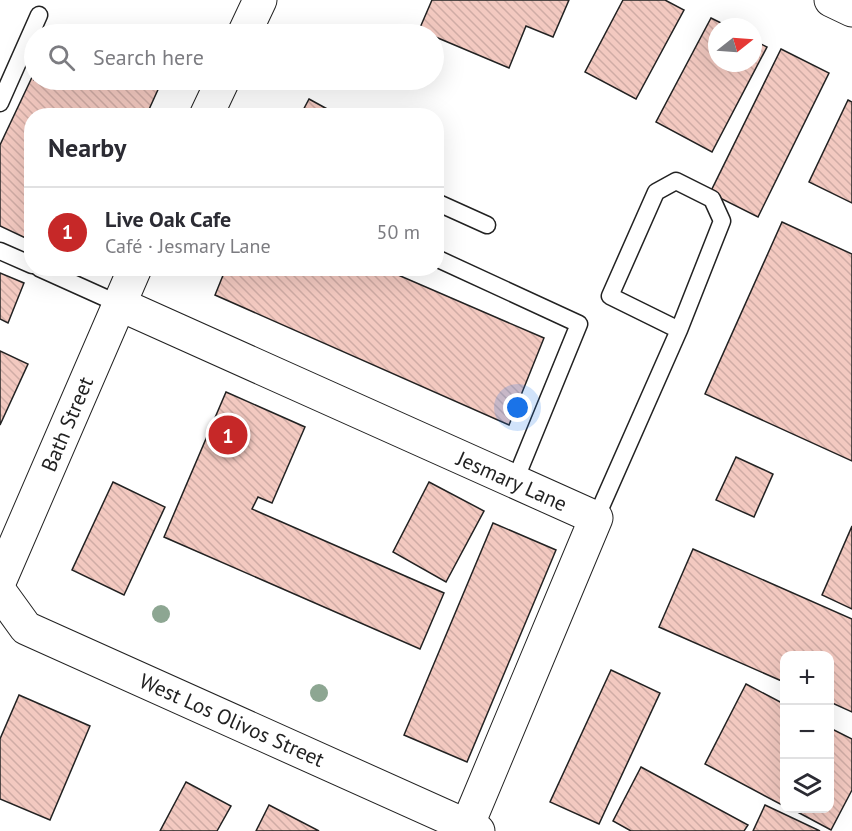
<!DOCTYPE html>
<html lang="en">
<head>
<meta charset="utf-8">
<style>
	:root { --surface:#fff; --page:#f7f7f7; --text:#2b2b33; --muted:#7c7c81; --line:#e1e1e2; --accent:#c62828 }
	body { margin:0; font-family:"PT Sans",sans-serif; background:var(--page); color:var(--text) }
	.controls { position:absolute; right:18px; bottom:18px; display:grid; overflow:hidden; border-radius:12px; box-shadow:0 6px 24px #0002 }
	.controls button { width:54px; height:54px; display:grid; place-items:center; padding:0; border:0; border-bottom:2px solid var(--line); background:var(--surface); color:var(--text); font:30px sans-serif }
	.compass { position:absolute; left:708px; top:18px; width:54px; height:54px; border-radius:50%; background:var(--surface); box-shadow:0 6px 24px #0002; rotate:73deg }
	.you { position:absolute; left:518px; top:408px; width:21px; height:21px; margin:-15px; border:4px solid #fff; border-radius:50%; background:#1a73e8; box-shadow:0 0 0 9px #1a73e833 }
	.badge { display:grid; place-items:center; width:39px; height:39px; border-radius:50%; background:var(--accent); color:#fff; font-size:20px; font-weight:700 }
	.pin { position:absolute; translate:-50% -50%; border:3px solid #fff; box-shadow:0 2px 6px #0006 }
	.list { margin:0; padding:0; list-style:none }
	h2 { display:flex; justify-content:space-between; align-items:center; height:78px; margin:0; padding:0 24px; font-size:26px }
	h2 small { font-size:20px; font-weight:400; color:var(--muted) }
	.list li { display:grid; grid-template-columns:39px 1fr auto; gap:18px; align-items:center; box-sizing:border-box; height:90px; padding:0 24px; border-top:2px solid var(--line) }
	.list b { display:block; font-size:22px; white-space:nowrap }
	.list p { margin:0; font-size:20px; white-space:nowrap; color:var(--muted) }
	.list em { font-size:20px; font-style:normal; color:var(--muted) }
	.icon { flex:none; width:33px; height:33px; fill:none; stroke:currentColor; stroke-width:2; stroke-linecap:round; stroke-linejoin:round }
	.map { position:relative; flex:none; width:852px; height:831px; overflow:hidden }
	.search { position:absolute; background:var(--surface); box-shadow:0 6px 24px #0002; left:24px; top:24px; width:420px; height:66px; display:flex; align-items:center; gap:15px; box-sizing:border-box; padding:0 21px; border-radius:33px; color:var(--muted); font-size:22px }
	.panel { position:absolute; background:var(--surface); box-shadow:0 6px 24px #0002; left:24px; top:108px; width:420px; height:168px; border-radius:24px }
	.map>svg:first-child { display:block }
</style>
</head>
<body>
<div class="map">
<svg width="852" height="831" viewBox="0 0 852 831">
	<defs>
		<pattern id="building-back-hatch" width="6" height="6" patternUnits="userSpaceOnUse" patternTransform="scale(1.5)"><rect width="6" height="6" fill="#f3c9c0"/><path d="M-1 5l2 2M0 0l6 6M5-1l2 2" fill="none" stroke="#d0aca5"/></pattern>
	</defs>
	<rect width="100%" height="100%" fill="#fff"/>
	<!-- building -->
	<g fill="url(#building-back-hatch)" stroke="#222" stroke-width="1.5">
		<polygon points="432,0 569,0 553,37 526,26 509,68 419,30"/>
		<polygon points="623,0 665,0 684,10 636,99 585,72"/>
		<polygon points="711,18 729,27 717,27 717,63 753,63 753,40 767,47 712,152 656,122"/>
		<polygon points="781,49 829,73 758,217 710,193"/>
		<polygon points="34,73 34,80 153,80 161,83 146,116 32,116 32,241 0,226 0,145"/>
		<polygon points="309,99 340,116 300,116"/>
		<polygon points="848,100 852,102 852,203 809,182"/>
		<polygon points="782,222 852,254 852,461 705,394"/>
		<polygon points="226,268 382,268 544,338 509,425 215,295"/>
		<polygon points="0,273 24,283 8,323 0,319"/>
		<polygon points="0,351 28,364 0,425"/>
		<polygon points="226,392 305,427 272,503 258,497 252,509 444,593 420,649 164,537"/>
		<polygon points="736,457 773,474 754,517 716,500"/>
		<polygon points="113,482 165,507 124,595 72,570"/>
		<polygon points="429,482 484,511 446,582 393,552"/>
		<polygon points="493,523 556,550 467,762 404,735"/>
		<polygon points="852,526 852,609 822,595"/>
		<polygon points="693,549 852,619 852,712 830,702 830,656 784,656 784,682 659,627"/>
		<polygon points="611,670 660,693 599,824 550,802"/>
		<polygon points="746,684 784,704 784,806 705,764"/>
		<polygon points="19,695 90,726 50,820 0,799 0,739"/>
		<polygon points="830,728 852,739 852,790 831,830 790,808 830,808"/>
		<polygon points="641,767 748,825 744,831 631,831 613,821"/>
		<polygon points="186,782 231,806 217,831 160,831"/>
		<polygon points="269,805 319,831 256,831"/>
		<polygon points="765,805 820,831 753,831"/>
	</g>
	<g fill="none" stroke-linecap="round" stroke-linejoin="round">
		<!-- service casing -->
		<g stroke="#222" stroke-width="19">
			<g id="service">
				<polyline points="0,103 39,15"/>
				<polyline points="436,202 487,225"/>
				<polyline points="0,251 32,265"/>
				<polyline points="436,258 579,324 514,483"/>
				<polyline points="39,268 119,304"/>
				<polyline points="596,518 679,330 722,221 712,199 676,181 656,192 610,296 679,330"/>
			</g>
		</g>
		<!-- minor casing -->
		<g stroke="#222" stroke-width="35">
			<g id="minor">
				<polyline points="831,0 852,10"/>
				<polyline points="244,34 260,0"/>
				<polyline points="206,116 223,80"/>
				<polyline points="119,304 596,518 465,831"/>
				<polyline points="0,580 135,268"/>
				<polyline points="0,592 26,628 478,831"/>
			</g>
		</g>
		<!-- service -->
		<use href="#service" stroke="#fff" stroke-width="16"/>
		<!-- minor -->
		<use href="#minor" stroke="#fff" stroke-width="33"/>
	</g>
	<!-- trees -->
	<g fill="#8da692">
		<circle cx="161" cy="614" r="9"/>
		<circle cx="319" cy="693" r="9"/>
	</g>
	<g text-anchor="middle" dominant-baseline="central" stroke-width="4.5" stroke-linejoin="round" paint-order="stroke">
		<!-- street labels -->
		<g font-size="21" fill="#222" stroke="#fff">
			<text transform="translate(67 424) rotate(-67)">Bath Street</text>
			<text transform="translate(512 481) rotate(24)">Jesmary Lane</text>
			<text transform="translate(232 720) rotate(24)">West Los Olivos Street</text>
		</g>
	</g>
</svg>
<div class="controls">
<button>+</button>
<button>−</button>
<button><svg class="icon" aria-label="layers" viewBox="0 0 24 24"><path d="M12 4l9 5-9 5-9-5zM3 14l9 5 9-5"/></svg></button>
</div>
<svg class="compass" viewBox="-18 -18 36 36"><path d="M0-13l5 13h-10z" fill="#e53935"/><path d="M0 13l5-13h-10z" fill="#7c7c81"/></svg>
<div class="you"></div>
<div class="pin badge" style="left:228px;top:435px">1</div>
<div class="search"><svg class="icon" aria-label="search" viewBox="0 0 24 24"><circle cx="10" cy="10" r="6"/><path d="M15 15l6 6"/></svg>Search here</div>
<section class="panel">
<h2>Nearby<small></small></h2>
<ul class="list">
<li><span class="badge">1</span><div><b>Live Oak Cafe</b><p>Café · Jesmary Lane</p></div><em>50 m</em></li>
</ul>
</section>
</div>
</body>
</html>
